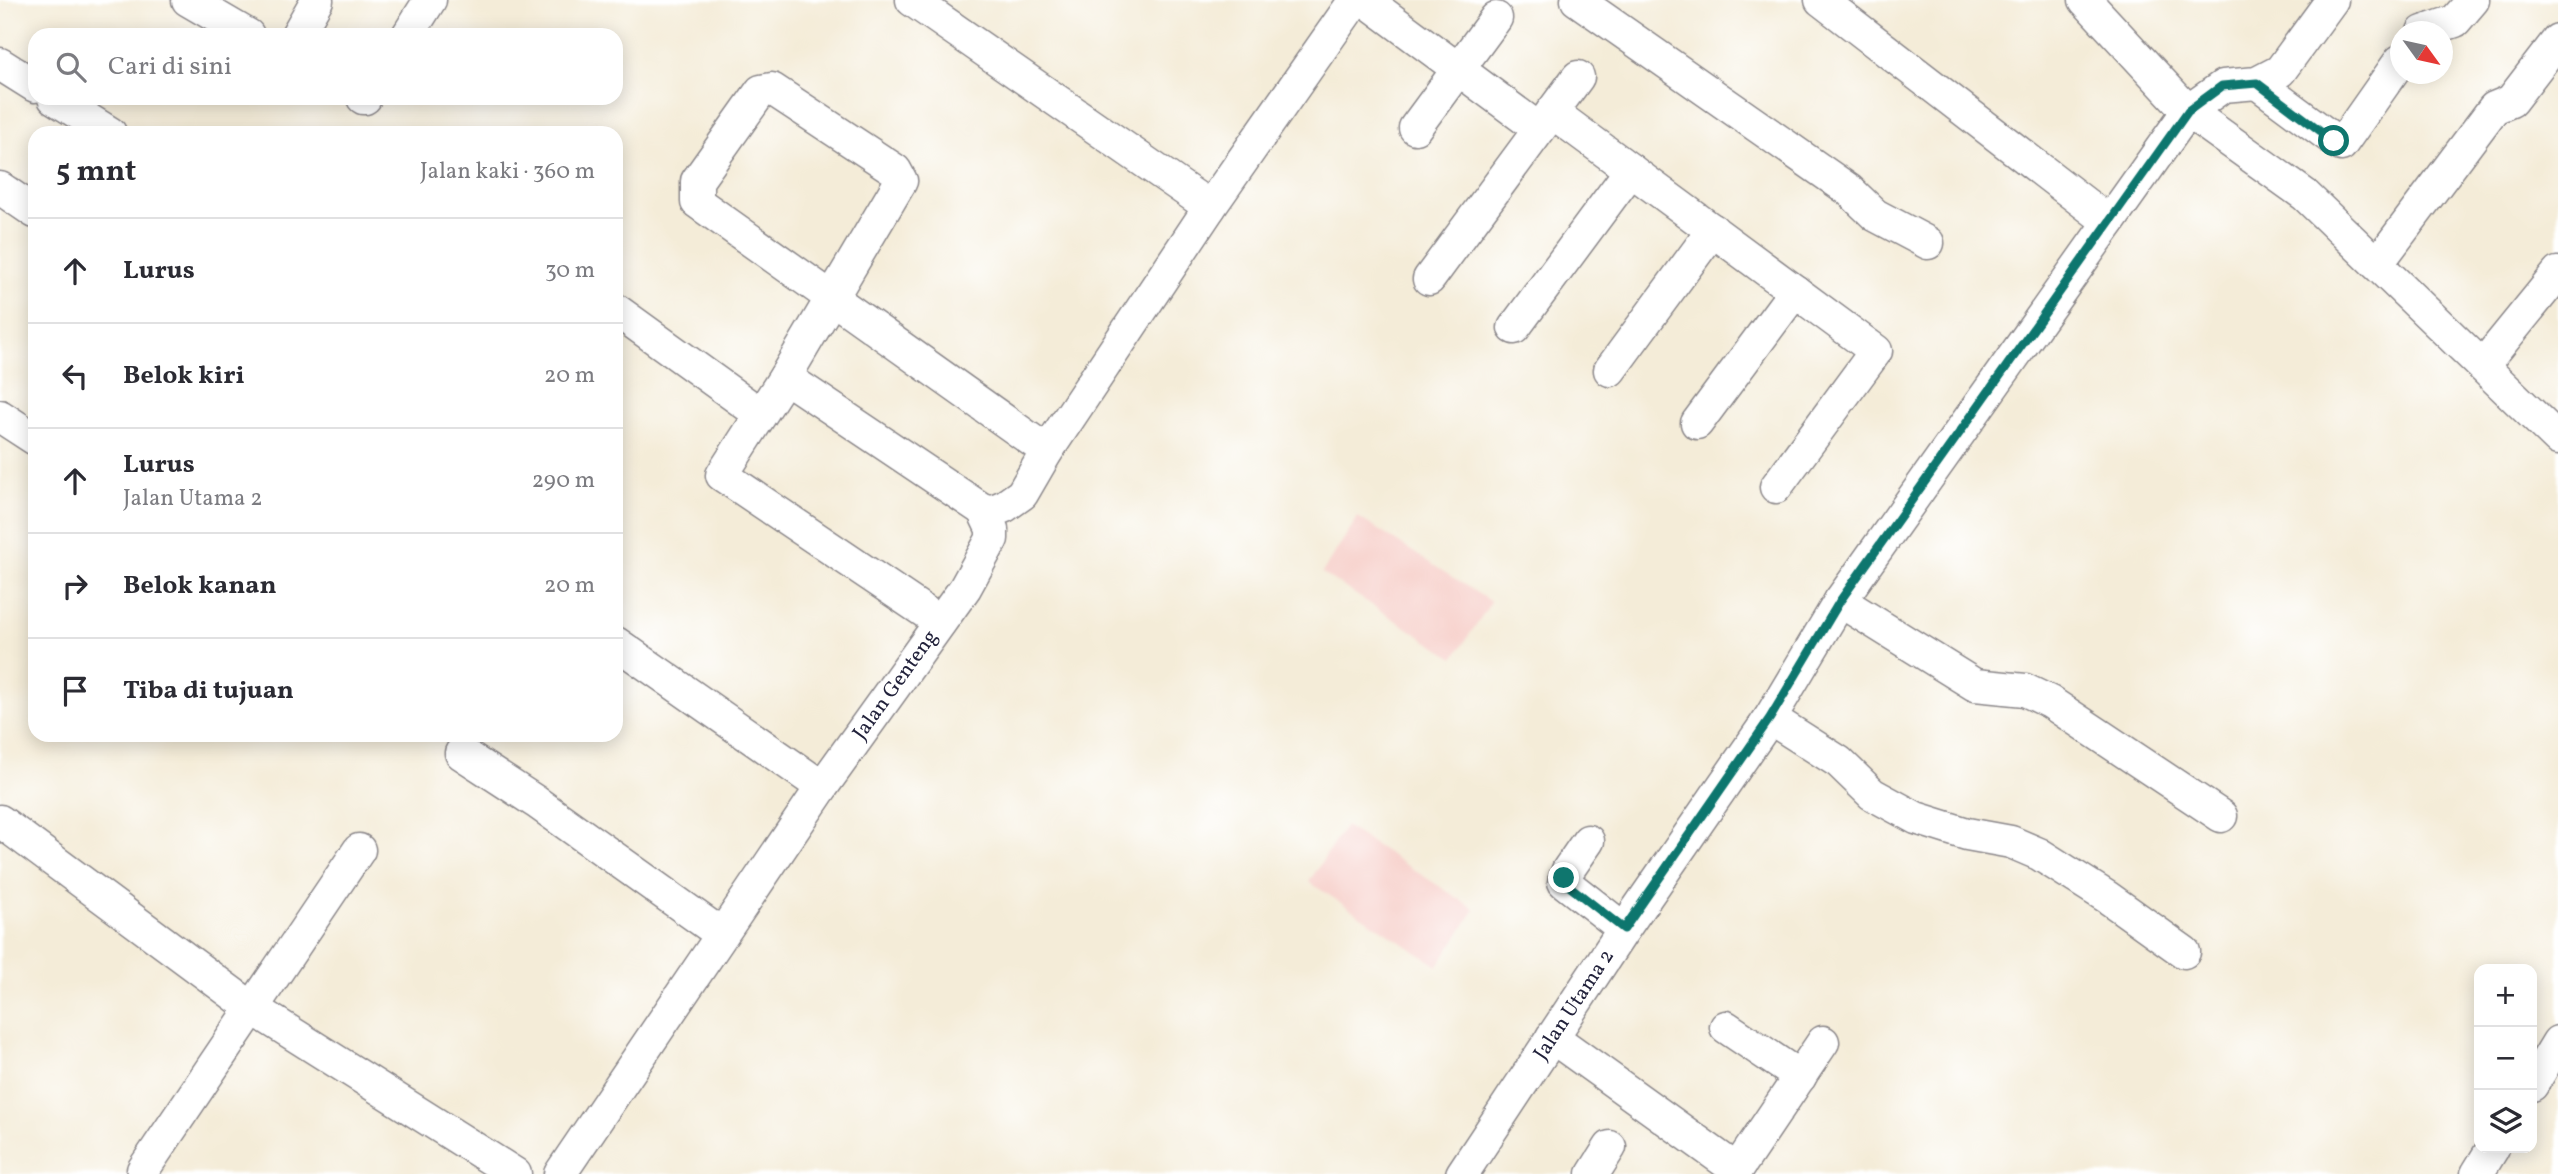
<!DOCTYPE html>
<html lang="id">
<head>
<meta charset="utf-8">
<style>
	:root { --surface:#fff; --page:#f7f7f7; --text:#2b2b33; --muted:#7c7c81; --line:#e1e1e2 }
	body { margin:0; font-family:Vollkorn,serif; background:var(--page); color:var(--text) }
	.controls { position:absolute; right:21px; bottom:21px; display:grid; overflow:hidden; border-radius:14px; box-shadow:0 4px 18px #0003 }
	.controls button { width:63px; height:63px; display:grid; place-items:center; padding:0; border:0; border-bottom:2px solid var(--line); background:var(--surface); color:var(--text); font:35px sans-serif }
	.compass { position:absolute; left:2390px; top:21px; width:63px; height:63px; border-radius:50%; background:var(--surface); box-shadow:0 4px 18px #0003; rotate:123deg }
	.stop { position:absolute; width:21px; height:21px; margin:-16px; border:5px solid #0f766e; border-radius:50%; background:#fff }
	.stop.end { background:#0f766e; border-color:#fff; box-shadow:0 2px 7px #0008 }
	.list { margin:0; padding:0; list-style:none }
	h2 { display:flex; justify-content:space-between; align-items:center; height:91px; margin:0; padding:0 28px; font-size:30px }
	h2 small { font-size:23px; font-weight:400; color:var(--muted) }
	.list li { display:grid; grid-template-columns:46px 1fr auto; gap:21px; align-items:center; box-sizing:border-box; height:105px; padding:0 28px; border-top:2px solid var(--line) }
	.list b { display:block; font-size:26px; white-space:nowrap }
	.list p { margin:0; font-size:23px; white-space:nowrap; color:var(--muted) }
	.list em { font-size:23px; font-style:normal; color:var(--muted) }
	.icon { flex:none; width:38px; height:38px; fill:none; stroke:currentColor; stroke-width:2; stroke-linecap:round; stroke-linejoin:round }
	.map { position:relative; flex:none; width:2558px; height:1174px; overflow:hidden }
	.search { position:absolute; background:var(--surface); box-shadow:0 4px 18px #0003; left:28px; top:28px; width:595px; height:77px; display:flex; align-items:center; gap:18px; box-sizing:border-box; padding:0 24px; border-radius:21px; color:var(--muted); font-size:26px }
	.panel { position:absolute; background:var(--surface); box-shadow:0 4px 18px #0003; left:28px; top:126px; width:595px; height:616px; border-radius:21px }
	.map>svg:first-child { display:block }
</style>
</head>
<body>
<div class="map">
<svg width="2558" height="1174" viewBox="0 0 2558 1174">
	<rect width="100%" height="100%" fill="#fff"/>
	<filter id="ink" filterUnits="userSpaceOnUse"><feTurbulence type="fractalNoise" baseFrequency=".0143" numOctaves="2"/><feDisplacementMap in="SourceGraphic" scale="14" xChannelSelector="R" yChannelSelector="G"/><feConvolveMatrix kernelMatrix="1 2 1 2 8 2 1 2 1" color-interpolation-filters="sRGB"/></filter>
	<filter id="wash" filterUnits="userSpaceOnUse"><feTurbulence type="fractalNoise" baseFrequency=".00686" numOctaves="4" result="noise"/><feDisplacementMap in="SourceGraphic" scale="28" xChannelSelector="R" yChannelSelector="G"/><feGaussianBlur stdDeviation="1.57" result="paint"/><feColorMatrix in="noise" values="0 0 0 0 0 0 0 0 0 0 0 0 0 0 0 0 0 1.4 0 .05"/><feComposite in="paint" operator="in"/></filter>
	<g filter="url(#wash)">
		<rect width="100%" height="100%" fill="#f4ecd8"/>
		<!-- built -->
		<g fill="#f7d0cb">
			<polygon points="1358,517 1491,602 1454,658 1322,573"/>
			<polygon points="1345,826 1475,909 1438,966 1309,882"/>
		</g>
	</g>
	<g filter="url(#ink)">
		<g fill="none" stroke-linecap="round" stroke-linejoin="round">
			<!-- minor casing -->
			<g stroke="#8b878a" stroke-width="35">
				<g id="minor">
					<polyline points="188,0 248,35"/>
					<polyline points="912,0 1210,207"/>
					<polyline points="1365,0 1539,129"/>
					<polyline points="1577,0 1849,190 1875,215 1928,243"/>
					<polyline points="1821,0 2109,222"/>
					<polyline points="2085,0 2188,111 2305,195 2558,439"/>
					<polyline points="2423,32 2455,21 2473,0"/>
					<polyline points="297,35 317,0"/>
					<polyline points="408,35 430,0"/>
					<polyline points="0,64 35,86"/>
					<polyline points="2257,83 2341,145 2400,61"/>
					<polyline points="54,98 110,133"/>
					<polyline points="363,98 365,98"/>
					<polyline points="1552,112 1876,351 1776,487"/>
					<polyline points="1415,128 1496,18"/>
					<polyline points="0,188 35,212"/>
					<polyline points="2377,264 2494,108 2511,101 2558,40"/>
					<polyline points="1429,279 1578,77"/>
					<polyline points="616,310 760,414"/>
					<polyline points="1514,328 1631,170"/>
					<polyline points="2484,364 2558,273"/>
					<polyline points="1610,370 1713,230"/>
					<polyline points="785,377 983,510"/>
					<polyline points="0,416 35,439"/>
					<polyline points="1697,423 1795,291"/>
					<polyline points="1840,601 1975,685 2025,690 2050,702 2221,816"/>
					<polyline points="940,622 722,475 785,377 901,181 895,170 772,89 761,91 697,181 697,202 1047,451"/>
					<polyline points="616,643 822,787"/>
					<polyline points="1770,718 1839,762 1872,794 1916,818 1967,834 2011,842 2039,854 2107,897 2184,952"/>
					<polyline points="461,753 536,802 721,934"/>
					<polyline points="0,821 252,1008 515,1174"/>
					<polyline points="1588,841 1568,870 1564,882 1624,929"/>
					<polyline points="1726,1027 1800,1077"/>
					<polyline points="1552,1037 1737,1170"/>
					<polyline points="2532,1085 2558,1042"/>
					<polyline points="143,1170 359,850"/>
					<path id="s1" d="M560 1174 822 787 965 588 992 539V529L983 510 993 511 1005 506 1022 494 1047 451 1210 207 1355 0"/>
					<path id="s2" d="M1462 1174 1624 929 1770 718 1840 601 2188 111 2223 86 2257 83 2280 71 2332 0"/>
					<polyline points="1593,1174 1610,1147"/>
					<polyline points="1734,1174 1823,1042"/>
					<polyline points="2477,1174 2493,1148"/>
				</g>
			</g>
			<!-- minor -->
			<use href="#minor" stroke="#fff" stroke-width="32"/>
		</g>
	</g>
	<g fill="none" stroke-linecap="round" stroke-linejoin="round" filter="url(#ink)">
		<!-- route -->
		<polyline stroke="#0f766e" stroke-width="9" points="1564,878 1564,882 1624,929 1770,718 1840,601 2188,111 2222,86 2257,83 2334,141"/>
	</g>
	<g text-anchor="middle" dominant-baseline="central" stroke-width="5" stroke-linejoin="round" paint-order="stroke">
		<!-- street labels -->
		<g font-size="21" fill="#22223b" stroke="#fff">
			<text stroke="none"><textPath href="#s1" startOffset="593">Jalan Genteng</textPath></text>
			<text stroke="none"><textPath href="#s2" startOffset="203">Jalan Utama 2</textPath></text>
		</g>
	</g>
</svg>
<div class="controls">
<button>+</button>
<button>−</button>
<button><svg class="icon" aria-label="layers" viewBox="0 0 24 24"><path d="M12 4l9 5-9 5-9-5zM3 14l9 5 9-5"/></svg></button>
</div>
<svg class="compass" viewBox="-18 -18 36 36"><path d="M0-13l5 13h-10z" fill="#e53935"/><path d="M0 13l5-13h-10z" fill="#7c7c81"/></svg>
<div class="stop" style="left:2334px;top:141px"></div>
<div class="stop end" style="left:1564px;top:878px"></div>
<div class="search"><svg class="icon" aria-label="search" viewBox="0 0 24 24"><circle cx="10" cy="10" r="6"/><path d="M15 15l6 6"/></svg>Cari di sini</div>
<section class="panel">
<h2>5 mnt<small>Jalan kaki · 360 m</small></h2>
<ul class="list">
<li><svg class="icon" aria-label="ahead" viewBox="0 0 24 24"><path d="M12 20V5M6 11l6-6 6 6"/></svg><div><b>Lurus</b></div><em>30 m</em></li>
<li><svg class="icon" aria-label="left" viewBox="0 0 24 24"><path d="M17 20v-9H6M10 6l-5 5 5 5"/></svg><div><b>Belok kiri</b></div><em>20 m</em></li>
<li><svg class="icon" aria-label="ahead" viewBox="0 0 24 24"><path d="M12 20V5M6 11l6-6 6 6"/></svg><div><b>Lurus</b><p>Jalan Utama 2</p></div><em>290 m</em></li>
<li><svg class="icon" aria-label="right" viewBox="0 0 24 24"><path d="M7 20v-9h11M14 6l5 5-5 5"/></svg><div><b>Belok kanan</b></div><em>20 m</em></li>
<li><svg class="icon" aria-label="arrive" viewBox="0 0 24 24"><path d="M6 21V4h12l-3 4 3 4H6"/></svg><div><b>Tiba di tujuan</b></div></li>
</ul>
</section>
</div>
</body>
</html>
